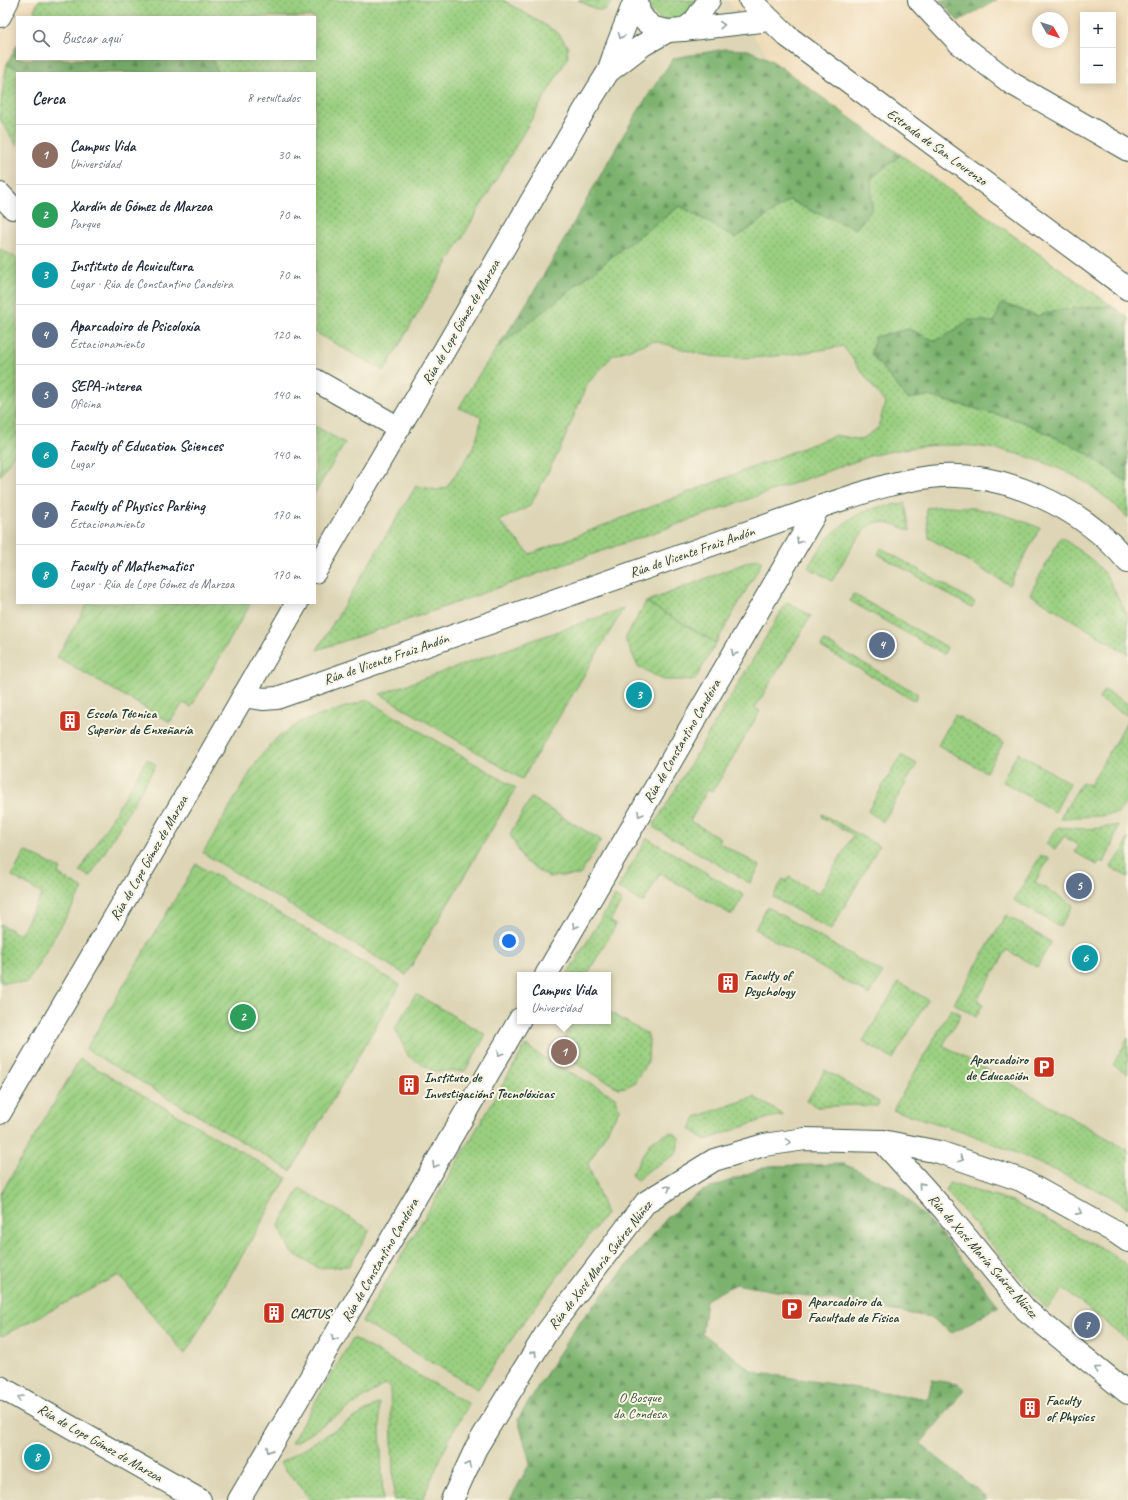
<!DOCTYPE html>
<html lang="es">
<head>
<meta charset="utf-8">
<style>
	:root { --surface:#fff; --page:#f6f6f7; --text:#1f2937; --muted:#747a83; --line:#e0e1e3; --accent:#db2777 }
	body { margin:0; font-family:Caveat,sans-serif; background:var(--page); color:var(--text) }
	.controls { position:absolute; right:12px; top:12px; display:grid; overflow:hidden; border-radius:0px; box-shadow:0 2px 10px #0003 }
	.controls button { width:36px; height:36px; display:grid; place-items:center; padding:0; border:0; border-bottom:1px solid var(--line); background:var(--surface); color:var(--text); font:20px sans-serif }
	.compass { position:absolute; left:1032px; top:12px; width:36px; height:36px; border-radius:50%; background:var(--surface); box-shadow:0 2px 10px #0003; rotate:129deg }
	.you { position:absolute; left:509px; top:941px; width:14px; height:14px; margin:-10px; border:3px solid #fff; border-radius:50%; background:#1a73e8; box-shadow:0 0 0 6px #1a73e833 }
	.badge { display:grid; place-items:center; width:26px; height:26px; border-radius:50%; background:var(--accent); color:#fff; font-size:13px; font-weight:700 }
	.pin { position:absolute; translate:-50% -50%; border:2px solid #fff; box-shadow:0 1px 4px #0006 }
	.popup { position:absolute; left:517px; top:972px; width:94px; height:52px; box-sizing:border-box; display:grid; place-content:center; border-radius:0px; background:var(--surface); filter:drop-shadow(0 1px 3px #0005); font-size:13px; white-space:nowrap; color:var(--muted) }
	.popup b { font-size:15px; color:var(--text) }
	.popup::after { content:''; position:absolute; left:50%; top:100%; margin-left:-8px; border:8px solid transparent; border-top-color:var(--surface) }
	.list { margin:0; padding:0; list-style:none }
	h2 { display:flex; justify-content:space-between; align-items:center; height:52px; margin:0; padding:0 16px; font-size:17px }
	h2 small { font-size:13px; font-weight:400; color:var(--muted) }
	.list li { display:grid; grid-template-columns:26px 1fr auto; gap:12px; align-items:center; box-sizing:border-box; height:60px; padding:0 16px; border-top:1px solid var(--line) }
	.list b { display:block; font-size:15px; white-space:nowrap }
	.list p { margin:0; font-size:13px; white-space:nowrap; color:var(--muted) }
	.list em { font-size:13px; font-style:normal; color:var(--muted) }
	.icon { flex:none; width:22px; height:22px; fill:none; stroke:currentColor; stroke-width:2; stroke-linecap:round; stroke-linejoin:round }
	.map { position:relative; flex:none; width:1128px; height:1500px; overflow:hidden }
	.search { position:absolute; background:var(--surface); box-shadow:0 2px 10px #0003; left:16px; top:16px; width:300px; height:44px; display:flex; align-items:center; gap:10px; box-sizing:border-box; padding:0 14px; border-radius:0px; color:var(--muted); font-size:15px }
	.panel { position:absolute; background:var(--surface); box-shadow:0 2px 10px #0003; left:16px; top:72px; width:300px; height:532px; border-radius:0px }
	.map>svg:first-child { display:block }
</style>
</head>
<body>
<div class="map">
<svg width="1128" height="1500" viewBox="0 0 1128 1500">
	<defs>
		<pattern id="grass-dots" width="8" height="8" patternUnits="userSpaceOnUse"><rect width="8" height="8" fill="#9acf80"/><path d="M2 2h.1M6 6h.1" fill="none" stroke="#7da96a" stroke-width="1.8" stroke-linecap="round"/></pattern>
		<pattern id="forest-firs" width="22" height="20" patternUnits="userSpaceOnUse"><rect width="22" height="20" fill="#7bb26e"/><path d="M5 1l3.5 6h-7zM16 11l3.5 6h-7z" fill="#64925b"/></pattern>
		<pattern id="garden-furrows" width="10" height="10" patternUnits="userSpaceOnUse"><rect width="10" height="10" fill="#9acf80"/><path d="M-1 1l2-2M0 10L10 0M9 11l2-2" fill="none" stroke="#7da96a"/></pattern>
	</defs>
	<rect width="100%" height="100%" fill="#fcf5e5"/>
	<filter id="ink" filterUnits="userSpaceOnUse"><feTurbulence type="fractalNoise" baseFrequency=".025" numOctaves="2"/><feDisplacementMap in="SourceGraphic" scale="8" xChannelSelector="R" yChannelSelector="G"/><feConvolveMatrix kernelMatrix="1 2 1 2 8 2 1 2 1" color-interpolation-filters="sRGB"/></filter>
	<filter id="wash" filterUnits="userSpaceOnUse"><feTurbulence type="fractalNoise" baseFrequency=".012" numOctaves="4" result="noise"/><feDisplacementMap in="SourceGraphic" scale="16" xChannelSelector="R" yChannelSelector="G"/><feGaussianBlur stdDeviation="0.9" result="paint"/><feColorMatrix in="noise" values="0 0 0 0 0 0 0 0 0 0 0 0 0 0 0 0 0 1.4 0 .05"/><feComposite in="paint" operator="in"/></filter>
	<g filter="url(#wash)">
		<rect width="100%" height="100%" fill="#efdcb9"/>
		<!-- built -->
		<path fill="#ddd5b5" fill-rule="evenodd" d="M39 0H727L771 60 1128 318V1500H0V78L17 45V59H315V17H31ZM17 73H315V603H17ZM520 975H608V1021H520Z"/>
		<!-- grass -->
		<g fill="url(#grass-dots)" stroke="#5c865a" fill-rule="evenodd">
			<polygon points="39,0 503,0 558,33 567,45 568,57 384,371 315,332 315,73 218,73 212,59 315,59 315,17 40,17 34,10"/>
			<polygon points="648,0 697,0 694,9 679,21 668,22 659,19 652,11"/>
			<polygon points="7,64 29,73 17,73 17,146 0,119 0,108"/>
			<path d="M901 155 1112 306 1061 309 1037 316 1014 307 995 322 969 320 947 335 935 341 909 329 875 337 871 354 908 399 928 396 1021 421 1084 451 1128 483V518C1113 503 1096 488 1078 478 1037 456 991 444 946 445 921 445 897 450 873 455L393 625 317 650 416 486 438 490 447 487 471 452 479 431 481 417 459 408 474 382 497 348 627 245 680 206 736 238 790 200 809 210 856 229 872 208 871 178ZM654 341C671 345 695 354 711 356 755 361 800 354 843 346L885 403 878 428 861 440 836 435 530 554 499 521 530 506 561 447 587 384 613 355Z"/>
			<path d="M905 503 910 531C899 526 886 520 874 523 861 527 840 568 832 581L808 567C824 540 841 520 871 509 882 506 894 505 905 503Z"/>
			<path d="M948 506C981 507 1010 515 1040 528L1009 585 929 538 926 508Z"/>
			<polygon points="1061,537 1092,560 1106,574 1128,617 1128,654 1030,594"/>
			<polygon points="881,548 975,602 972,608 878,554"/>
			<polygon points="758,558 761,560 761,564 716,643 646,602"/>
			<polygon points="853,594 947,647 944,654 850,601"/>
			<polygon points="787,602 811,616 755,708 760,711 713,791 708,789 690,821 720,838 718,842 760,866 750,883 653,827"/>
			<polygon points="824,641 918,694 915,701 821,647"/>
			<polygon points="1104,690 1128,704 1128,716 1099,699"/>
			<polygon points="955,715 1004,742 986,772 938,745"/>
			<polygon points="1128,720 1128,800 1118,813 1100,816 1060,818 1082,782 1090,785"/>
			<polygon points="1018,753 1070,783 1055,812 1002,781"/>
			<polygon points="901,755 917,764 883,822 868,811"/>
			<polygon points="147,759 156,765 90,877 80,871"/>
			<polygon points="822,814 879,846 831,930 773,897 783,879 786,881 789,877 819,894 853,835 823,818"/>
			<path d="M1118 825 1112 845 1104 863 1100 861 1097 865 1075 852 1079 846 1064 836 1055 850 1046 844 1058 827C1078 829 1098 830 1118 825Z"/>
			<polygon points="647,838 744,895 732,915 660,873 643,903 618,888"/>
			<polygon points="1128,838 1128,877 1110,867 1123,851"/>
			<polygon points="25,851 61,869 58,874 83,889 27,983 0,982 0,924 20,935 42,894 12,876"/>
			<polygon points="1041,855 1049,859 1035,882 1073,905 1060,927 1014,900"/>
			<polygon points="615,896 622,901 610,921 616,925 587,975 567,975"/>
			<polygon points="767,907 883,973 869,995 755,929"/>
			<polygon points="1006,915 1051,942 1037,967 1007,950 977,1000 983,1004 976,1017 954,1003"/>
			<polygon points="899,982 928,1000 893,1059 863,1041"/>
			<polygon points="951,1009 961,1015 943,1045 1128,1150 1128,1208 1108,1195 1023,1156 965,1132 893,1110"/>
			<polygon points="608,1011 647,1034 649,1039 648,1061 634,1083 626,1087 618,1088 556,1052 574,1021 608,1021"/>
			<polygon points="1128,1038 1128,1074 1113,1065"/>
			<path d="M526 1045 541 1056 615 1097 619 1110 588 1164 606 1214C562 1271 517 1328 478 1389L362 1322 442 1188Z"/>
			<polygon points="825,1070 879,1102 877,1106 853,1105 817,1107 807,1101"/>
			<polygon points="754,1097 784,1115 768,1118 706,1140 690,1129 696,1117"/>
			<polygon points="671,1132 680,1138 676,1154 649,1170 637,1180 631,1175 651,1141"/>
			<polygon points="949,1183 1013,1202 1111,1253 1128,1266 1128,1340 1063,1289 1047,1309 946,1191"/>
			<polygon points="353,1338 469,1404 451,1435 422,1500 394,1500 390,1387 385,1384 295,1443 291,1443"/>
			<polygon points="379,1403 383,1500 311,1500 280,1463"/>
		</g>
		<!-- forest -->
		<g fill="url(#forest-firs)" stroke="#4d7851">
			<polygon points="940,0 997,0 958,21"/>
			<polygon points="17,45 17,59 212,59 218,73 29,73 7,64"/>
			<path d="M725 49 748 50 771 60 901 155 871 178 872 208 856 229 809 210 790 200 736 238 680 206 627 245 497 348C515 321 533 294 549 266 590 196 626 123 674 58Z"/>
			<polygon points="1002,303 1037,316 1061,309 1112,306 1128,318 1128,483 1084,451 1021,421 928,396 908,399 871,354 875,337 909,329 935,341 947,335 969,320 994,322"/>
			<polygon points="844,1164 899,1190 942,1235 999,1306 952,1333 930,1317 735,1284 706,1300 702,1333 754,1372 928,1399 932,1380 958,1384 965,1390 920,1444 980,1492 987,1498 985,1500 510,1500 530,1463 518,1419 577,1325 667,1218 700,1192 768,1166"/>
		</g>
		<!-- garden -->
		<g fill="url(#garden-furrows)" stroke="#5c865a">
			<path d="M578 0H613C605 19 591 7 578 0Z"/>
			<polygon points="0,249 17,258 17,449 0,476"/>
			<polygon points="315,426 345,443 315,493"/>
			<polygon points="646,602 716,643 695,680 663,680 638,666 625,639"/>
			<polygon points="88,603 251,603 191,707 183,703 170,722 57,657"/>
			<polygon points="624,608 522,779 380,694"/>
			<polygon points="367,700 516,788 406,975 203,853 258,759 277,738 301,722"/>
			<polygon points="531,798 601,840 580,875 549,877 524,861 510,834"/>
			<polygon points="196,864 400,985 291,1171 86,1049"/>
			<polygon points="416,994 486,1035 465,1071 434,1071 408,1056 395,1028"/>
			<polygon points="80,1059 287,1178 185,1354 119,1275 0,1337 0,1195"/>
			<polygon points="300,1188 370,1230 349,1266 318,1268 291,1252 279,1226"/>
		</g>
	</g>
	<g filter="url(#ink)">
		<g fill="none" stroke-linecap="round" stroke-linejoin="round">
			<!-- street casing -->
			<g stroke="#3e5548" stroke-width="24">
				<g id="street">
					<polyline points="637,0 639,12 645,21 654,28 668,31 683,30 694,22 709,0"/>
					<polyline points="919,0 959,43 1011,83 1128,150"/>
					<polyline points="683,30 770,20"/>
					<polyline points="608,72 643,45 668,31"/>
					<polyline points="0,194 13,208"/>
					<polyline points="315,380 399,428"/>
					<polyline points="315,572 585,109 608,72 617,46 635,0"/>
					<path d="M243 696 264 699 277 698 819 507C854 496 893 481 930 477 1001 469 1083 507 1128 562"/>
					<polyline points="546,975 819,507"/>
					<polyline points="0,1113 199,773 297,603"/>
					<polyline points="882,1141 945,1211 1026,1310 1128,1393"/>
					<polyline points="0,1387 200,1500"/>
					<polyline points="239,1500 520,1019"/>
					<polyline points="452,1500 476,1448 500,1408 547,1332 646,1202 714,1160 764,1145 805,1139 882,1141 939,1152 1021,1180 1115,1232 1128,1241"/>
				</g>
			</g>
			<!-- secondary casing -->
			<g stroke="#3e5548" stroke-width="24">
				<polyline id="secondary" points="750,0 787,36 1128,289"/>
			</g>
			<!-- primary casing -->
			<g stroke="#3e5548" stroke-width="24">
				<polyline id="primary" points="0,16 8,0"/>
			</g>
			<!-- street -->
			<use href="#street" stroke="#fff" stroke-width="22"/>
			<!-- secondary -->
			<use href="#secondary" stroke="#fff" stroke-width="22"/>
			<!-- primary -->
			<use href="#primary" stroke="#fff" stroke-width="22"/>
		</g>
		<!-- one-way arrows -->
		<defs><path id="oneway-chevron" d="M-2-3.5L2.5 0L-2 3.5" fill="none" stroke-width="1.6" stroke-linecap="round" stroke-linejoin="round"/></defs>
		<g stroke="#8f9e9a">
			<use href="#oneway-chevron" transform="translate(722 25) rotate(-5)"/>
			<use href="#oneway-chevron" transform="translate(621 36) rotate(112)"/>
			<use href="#oneway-chevron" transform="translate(799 541) rotate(120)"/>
			<use href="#oneway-chevron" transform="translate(734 653) rotate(120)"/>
			<use href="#oneway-chevron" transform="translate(640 814) rotate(120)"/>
			<use href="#oneway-chevron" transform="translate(575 926) rotate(120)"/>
			<use href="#oneway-chevron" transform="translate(500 1053) rotate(120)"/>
			<use href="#oneway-chevron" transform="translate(788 1142) rotate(-9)"/>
			<use href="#oneway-chevron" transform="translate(961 1159) rotate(18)"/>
			<use href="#oneway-chevron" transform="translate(435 1165) rotate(120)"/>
			<use href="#oneway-chevron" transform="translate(921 1185) rotate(-132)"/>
			<use href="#oneway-chevron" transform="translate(668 1188) rotate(-31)"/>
			<use href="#oneway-chevron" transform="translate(1079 1212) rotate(29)"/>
			<use href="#oneway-chevron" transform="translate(334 1338) rotate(120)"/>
			<use href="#oneway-chevron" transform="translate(534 1353) rotate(-58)"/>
			<use href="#oneway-chevron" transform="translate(1097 1369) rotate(-142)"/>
			<use href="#oneway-chevron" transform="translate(20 1398) rotate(-150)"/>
			<use href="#oneway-chevron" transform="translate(269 1450) rotate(120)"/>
			<use href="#oneway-chevron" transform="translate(468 1465) rotate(-64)"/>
		</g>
	</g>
	<!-- icons -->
	<defs>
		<g id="building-square" transform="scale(1.15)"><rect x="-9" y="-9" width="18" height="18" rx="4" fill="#c8321e" stroke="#fcf5e5"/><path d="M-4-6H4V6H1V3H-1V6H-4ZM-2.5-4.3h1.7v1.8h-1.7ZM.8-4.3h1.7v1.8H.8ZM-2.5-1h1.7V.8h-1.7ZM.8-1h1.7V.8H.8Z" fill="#fff"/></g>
		<g id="parking-square" transform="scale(1.15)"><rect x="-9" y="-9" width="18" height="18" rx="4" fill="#c8321e" stroke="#fcf5e5"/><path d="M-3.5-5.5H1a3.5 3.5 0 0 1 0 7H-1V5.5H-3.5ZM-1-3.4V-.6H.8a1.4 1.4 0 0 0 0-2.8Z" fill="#fff"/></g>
	</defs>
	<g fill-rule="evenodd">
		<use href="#building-square" x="70" y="721"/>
		<use href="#building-square" x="728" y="983"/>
		<use href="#parking-square" x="1044" y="1067"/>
		<use href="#building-square" x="409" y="1085"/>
		<use href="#parking-square" x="792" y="1309"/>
		<use href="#building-square" x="274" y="1313"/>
		<use href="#building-square" x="1030" y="1408"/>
	</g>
	<g text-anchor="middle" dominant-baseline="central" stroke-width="4" stroke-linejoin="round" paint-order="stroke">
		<!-- street labels -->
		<g font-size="14" fill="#1f3d34" stroke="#fcf5e5">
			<text transform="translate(937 147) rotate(36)">Estrada de San Lourenzo</text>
			<text transform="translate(461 322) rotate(-60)">Rúa de Lope Gómez de Marzoa</text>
			<text transform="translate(692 552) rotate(-19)">Rúa de Vicente Fraiz Andón</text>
			<text transform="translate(386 659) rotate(-19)">Rúa de Vicente Fraiz Andón</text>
			<text transform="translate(682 741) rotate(-60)">Rúa de Constantino Candeira</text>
			<text transform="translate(149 858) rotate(-60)">Rúa de Lope Gómez de Marzoa</text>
			<text transform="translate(983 1256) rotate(49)">Rúa de Xosé María Suárez Núñez</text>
			<text transform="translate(380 1260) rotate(-60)">Rúa de Constantino Candeira</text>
			<text transform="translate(600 1265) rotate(-52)">Rúa de Xosé María Suárez Núñez</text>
			<text transform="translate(100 1443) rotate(30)">Rúa de Lope Gómez de Marzoa</text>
		</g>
		<!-- poi labels -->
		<g font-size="14" font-weight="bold" fill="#1f3d34" stroke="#fcf5e5" text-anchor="start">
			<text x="86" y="713">Escola Técnica<tspan x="86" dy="16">Superior de Enxeñaría</tspan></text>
			<text x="744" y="975">Faculty of<tspan x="744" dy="16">Psychology</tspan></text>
			<text x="1028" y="1059" text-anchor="end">Aparcadoiro<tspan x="1028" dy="16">de Educación</tspan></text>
			<text x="424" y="1077">Instituto de<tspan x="424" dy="16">Investigacións Tecnolóxicas</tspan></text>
			<text x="808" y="1301">Aparcadoiro da<tspan x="808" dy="16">Facultade de Física</tspan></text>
			<text x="290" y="1313">CACTUS</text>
			<text x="1046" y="1400">Faculty<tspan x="1046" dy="16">of Physics</tspan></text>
		</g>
		<!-- park labels -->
		<g font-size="14" fill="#385a43" stroke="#fcf5e5">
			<text x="640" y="1397">O Bosque<tspan x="640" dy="16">da Condesa</tspan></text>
		</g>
	</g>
</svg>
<div class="controls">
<button>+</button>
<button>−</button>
</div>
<svg class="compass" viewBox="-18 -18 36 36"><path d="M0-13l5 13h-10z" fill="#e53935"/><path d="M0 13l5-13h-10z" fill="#747a83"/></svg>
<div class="you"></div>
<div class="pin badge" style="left:564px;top:1052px;background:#8d6e63">1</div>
<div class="popup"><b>Campus Vida</b>Universidad</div>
<div class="pin badge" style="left:243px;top:1017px;background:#2e9e5b">2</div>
<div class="pin badge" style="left:639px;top:695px;background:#0f9aa8">3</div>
<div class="pin badge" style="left:882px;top:645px;background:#5c6f8a">4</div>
<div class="pin badge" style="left:1079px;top:886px;background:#5c6f8a">5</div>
<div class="pin badge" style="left:1085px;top:958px;background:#0f9aa8">6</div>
<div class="pin badge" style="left:1087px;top:1325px;background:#5c6f8a">7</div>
<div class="pin badge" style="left:37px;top:1457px;background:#0f9aa8">8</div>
<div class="search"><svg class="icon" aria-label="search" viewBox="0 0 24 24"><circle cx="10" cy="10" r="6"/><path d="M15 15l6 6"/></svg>Buscar aquí</div>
<section class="panel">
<h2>Cerca<small>8 resultados</small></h2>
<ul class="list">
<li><span class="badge" style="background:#8d6e63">1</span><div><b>Campus Vida</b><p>Universidad</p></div><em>30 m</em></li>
<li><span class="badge" style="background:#2e9e5b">2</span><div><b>Xardín de Gómez de Marzoa</b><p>Parque</p></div><em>70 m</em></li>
<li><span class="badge" style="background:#0f9aa8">3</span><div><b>Instituto de Acuicultura</b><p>Lugar · Rúa de Constantino Candeira</p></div><em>70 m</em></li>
<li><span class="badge" style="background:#5c6f8a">4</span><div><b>Aparcadoiro de Psicoloxía</b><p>Estacionamiento</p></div><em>120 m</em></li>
<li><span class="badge" style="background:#5c6f8a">5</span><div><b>SEPA-interea</b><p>Oficina</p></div><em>140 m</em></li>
<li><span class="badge" style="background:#0f9aa8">6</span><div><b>Faculty of Education Sciences</b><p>Lugar</p></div><em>140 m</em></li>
<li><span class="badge" style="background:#5c6f8a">7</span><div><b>Faculty of Physics Parking</b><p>Estacionamiento</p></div><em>170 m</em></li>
<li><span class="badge" style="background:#0f9aa8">8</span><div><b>Faculty of Mathematics</b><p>Lugar · Rúa de Lope Gómez de Marzoa</p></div><em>170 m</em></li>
</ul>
</section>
</div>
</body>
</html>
